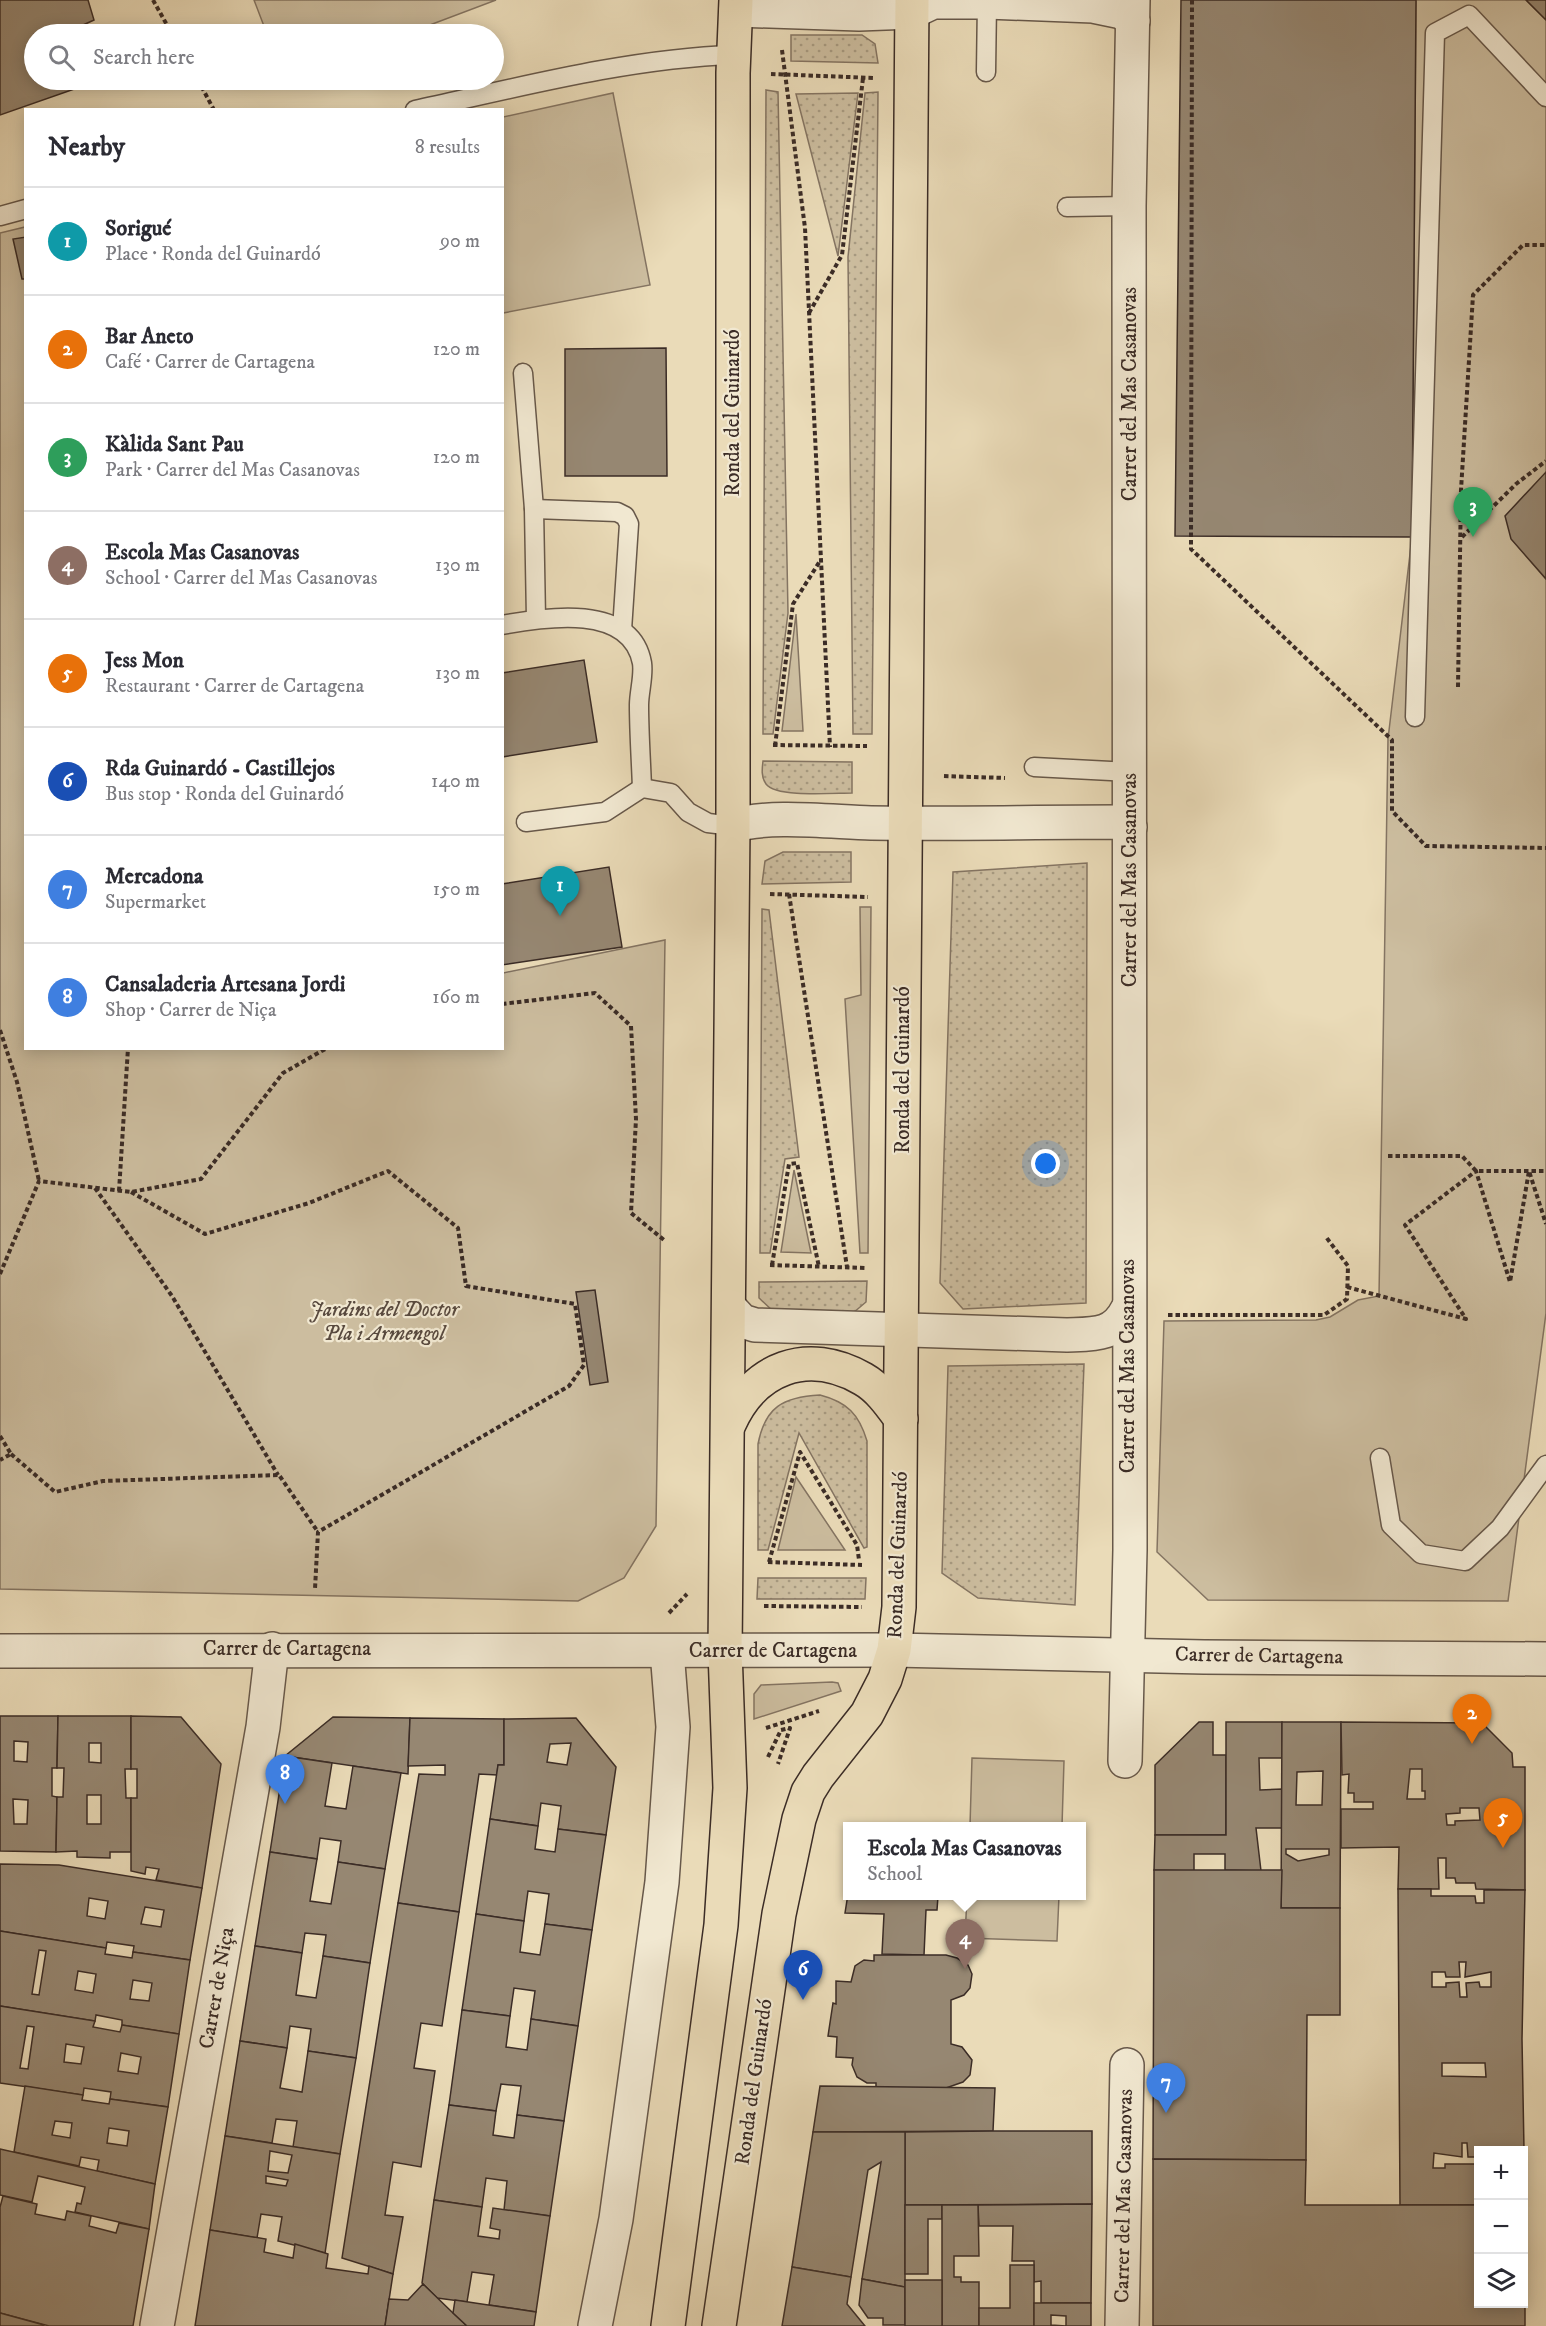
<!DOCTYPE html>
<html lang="en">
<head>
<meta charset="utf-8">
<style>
	:root { --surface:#fff; --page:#f2f2f3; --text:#2b2b33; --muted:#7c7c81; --line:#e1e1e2; --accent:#8f2418 }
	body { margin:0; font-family:"IM FELL DW Pica",serif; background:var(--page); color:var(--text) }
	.controls { position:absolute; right:18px; bottom:18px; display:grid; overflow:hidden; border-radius:0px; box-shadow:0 3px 15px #0003 }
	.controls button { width:54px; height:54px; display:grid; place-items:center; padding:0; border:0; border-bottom:2px solid var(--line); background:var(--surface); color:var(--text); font:30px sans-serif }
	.you { position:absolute; left:1046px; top:1164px; width:21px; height:21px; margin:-15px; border:4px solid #fff; border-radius:50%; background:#1a73e8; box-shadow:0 0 0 9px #1a73e833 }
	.badge { display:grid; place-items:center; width:39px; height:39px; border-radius:50%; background:var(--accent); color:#fff; font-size:20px; font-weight:700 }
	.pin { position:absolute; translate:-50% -50px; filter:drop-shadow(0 2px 3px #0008) }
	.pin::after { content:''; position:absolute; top:32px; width:21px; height:18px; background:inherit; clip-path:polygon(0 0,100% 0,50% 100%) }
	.popup { position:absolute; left:843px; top:1822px; width:243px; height:78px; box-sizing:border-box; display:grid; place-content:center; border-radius:0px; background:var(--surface); filter:drop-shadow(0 2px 4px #0005); font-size:20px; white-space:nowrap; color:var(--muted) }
	.popup b { font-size:22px; color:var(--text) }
	.popup::after { content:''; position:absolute; left:50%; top:100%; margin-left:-12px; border:12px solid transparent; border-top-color:var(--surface) }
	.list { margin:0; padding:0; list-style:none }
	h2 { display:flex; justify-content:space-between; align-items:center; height:78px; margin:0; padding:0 24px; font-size:26px }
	h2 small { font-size:20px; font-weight:400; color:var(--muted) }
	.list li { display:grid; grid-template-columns:39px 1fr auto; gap:18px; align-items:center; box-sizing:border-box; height:108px; padding:0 24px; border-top:2px solid var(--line) }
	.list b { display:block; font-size:22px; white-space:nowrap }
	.list p { margin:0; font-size:20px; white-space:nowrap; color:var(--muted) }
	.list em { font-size:20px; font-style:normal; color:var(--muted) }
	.icon { flex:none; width:33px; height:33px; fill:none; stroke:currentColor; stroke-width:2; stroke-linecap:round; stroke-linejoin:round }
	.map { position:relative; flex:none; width:1546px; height:2326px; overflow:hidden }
	.search { position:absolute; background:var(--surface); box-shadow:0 3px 15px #0003; left:24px; top:24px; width:480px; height:66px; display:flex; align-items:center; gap:15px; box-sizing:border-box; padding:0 21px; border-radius:33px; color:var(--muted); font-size:22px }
	.panel { position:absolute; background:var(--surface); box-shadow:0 3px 15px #0003; left:24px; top:108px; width:480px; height:942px; border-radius:0px }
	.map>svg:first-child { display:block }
</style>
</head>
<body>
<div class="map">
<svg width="1546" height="2326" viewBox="0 0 1546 2326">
	<defs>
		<pattern id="grass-dots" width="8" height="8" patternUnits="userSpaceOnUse" patternTransform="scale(1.5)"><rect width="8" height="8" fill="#ccbd9f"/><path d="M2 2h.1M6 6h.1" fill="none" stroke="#a79a81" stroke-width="1.8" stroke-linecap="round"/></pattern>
	</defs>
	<rect width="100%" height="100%" fill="#eadbb8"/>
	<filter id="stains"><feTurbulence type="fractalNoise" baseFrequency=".00333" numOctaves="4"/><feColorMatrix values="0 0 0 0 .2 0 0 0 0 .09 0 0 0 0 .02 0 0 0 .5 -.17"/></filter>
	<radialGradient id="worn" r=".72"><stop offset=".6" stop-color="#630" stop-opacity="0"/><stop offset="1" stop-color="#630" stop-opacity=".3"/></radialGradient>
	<!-- grass -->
	<g fill="url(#grass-dots)" stroke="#847462" stroke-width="1.5">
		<polygon points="791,35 862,35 875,44 878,63 791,61"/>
		<polygon points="766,90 778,92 788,613 773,734 763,734"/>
		<polygon points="878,92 872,734 853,734 848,257 865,93"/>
		<polygon points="858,93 838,256 796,94"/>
		<path d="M763 761 852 762V793C834 793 776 798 766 784 761 777 762 769 763 761Z"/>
		<polygon points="783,852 851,852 851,882 762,884 765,861"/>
		<polygon points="1087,863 1086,1303 963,1309 940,1283 953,872"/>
		<polygon points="762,909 769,910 799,1157 785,1159 770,1253 760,1253"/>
		<polygon points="867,1281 866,1302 853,1313 774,1312 759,1298 759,1282"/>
		<polygon points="1084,1364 1075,1605 978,1598 942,1573 948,1366"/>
		<path d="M820 1395C847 1402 859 1414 867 1441V1547L864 1548 799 1433 768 1550H758V1444C765 1407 783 1397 820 1395Z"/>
		<polygon points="758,1578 866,1578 865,1599 757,1599"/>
	</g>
	<!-- green -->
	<g fill="#ccbd9f" stroke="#847462" stroke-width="1.5">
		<polygon points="254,0 496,0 406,34 267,34"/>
		<polygon points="1416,0 1526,0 1546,20 1546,1313 1508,1601 1208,1600 1157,1552 1164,1321 1316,1320 1330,1317 1358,1300 1379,1296 1388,739 1412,537"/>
		<polygon points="613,93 650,285 503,313 503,117"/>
		<polygon points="25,227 26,1048 502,1048 503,973 665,940 656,1526 624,1578 578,1601 0,1589 0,233"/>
		<polygon points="796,614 803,731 782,731"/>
		<polygon points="860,907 871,907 868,1253 860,1253 845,999 861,995"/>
		<polygon points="794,1170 811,1253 781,1252"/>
		<polygon points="796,1477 845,1550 778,1550"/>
		<polygon points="832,1682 838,1683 841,1691 754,1719 754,1694 761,1685"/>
		<polygon points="972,1758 1064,1761 1062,1826 970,1826"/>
		<polygon points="967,1896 1059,1896 1057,1941 965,1938"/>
	</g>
	<!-- building -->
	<g fill="#968772" stroke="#3b2c26" stroke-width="1.5" fill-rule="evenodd">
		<polygon points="0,0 88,0 94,20 81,26 83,31 94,26 97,34 34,34 34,80 100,80 0,115"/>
		<polygon points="1181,0 1416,0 1412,537 1175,536"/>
		<polygon points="1526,0 1546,0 1546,20"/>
		<polygon points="26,237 26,279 22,279 13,239"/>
		<polygon points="666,348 667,476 565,476 565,349"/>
		<polygon points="1546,472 1546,579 1511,539 1505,516"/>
		<polygon points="584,660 597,742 502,757 502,673"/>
		<polygon points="609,867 622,947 502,965 502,884"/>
		<polygon points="595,1290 608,1382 590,1385 576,1292"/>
		<path d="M0 1716H58L57 1768H52V1796L57 1797 56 1852 0 1851ZM14 1741 28 1742 27 1762 14 1761ZM13 1799 28 1800 27 1824H14Z"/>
		<path d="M58 1716H131V1769H125L126 1798H131V1852H110V1858L77 1857V1851L56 1852 57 1797H63L64 1768H57ZM89 1743H101V1763L89 1762ZM87 1795H101V1824H87Z"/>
		<polygon points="131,1716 181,1717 221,1764 202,1888 156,1880 159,1869 146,1867 145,1874 131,1871 131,1798 137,1798 137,1769 131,1769"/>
		<polygon points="333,1717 410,1718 408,1774 285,1756"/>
		<polygon points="410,1718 504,1719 504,1765 498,1765 497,1775 479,1774 459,1912 398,1903 419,1774 445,1775 445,1765 408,1766"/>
		<path d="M576 1718 616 1767 606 1835 558 1829 561 1806 541 1803 538 1826 490 1819 498 1765H504V1719ZM571 1743 567 1765 547 1762 550 1744Z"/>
		<polygon points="1199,1722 1213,1722 1213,1755 1226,1755 1226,1835 1155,1835 1155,1765"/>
		<polygon points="1226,1722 1282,1722 1282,1758 1259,1758 1260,1790 1282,1789 1282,1828 1256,1828 1261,1871 1225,1870 1225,1854 1194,1854 1194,1871 1154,1870 1155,1835 1226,1835"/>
		<path d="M1282 1722H1341L1340 1908H1281ZM1323 1771 1322 1805H1296L1297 1772ZM1286 1849H1329V1855L1298 1861 1286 1854Z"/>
		<path d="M1341 1722 1482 1723 1512 1753 1513 1767H1525V1890L1476 1889 1475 1883H1456L1455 1878H1446V1858H1438L1439 1889H1398L1399 1847 1341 1848V1809H1373V1802H1354V1793H1348L1349 1774 1342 1775ZM1410 1769H1422V1791H1425V1799H1407ZM1460 1808H1479L1480 1820 1455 1821V1825H1447L1446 1814 1460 1813Z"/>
		<polygon points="285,1756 332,1763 325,1806 346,1809 353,1766 401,1773 385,1869 338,1862 341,1841 320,1838 317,1859 270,1852"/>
		<polygon points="490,1819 538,1826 535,1849 555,1852 558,1829 606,1835 592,1930 545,1924 549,1894 528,1891 524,1921 476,1914"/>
		<polygon points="270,1852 317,1859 310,1901 331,1904 338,1862 385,1869 370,1963 323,1956 326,1935 305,1933 302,1953 255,1946"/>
		<path d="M0 1864 59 1865 202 1888 190 1960 133 1952 134 1946 107 1942 106 1948 0 1931ZM89 1898 108 1901 105 1919 87 1916ZM145 1907 164 1910 161 1927 141 1924Z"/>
		<polygon points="1154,1870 1282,1870 1281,1908 1340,1908 1340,2015 1307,2015 1306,2160 1153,2159"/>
		<path d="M1398 1889H1431V1896H1475L1476 1903H1484V1890H1525L1522 2039 1525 2205 1524 2150H1478V2157H1468L1467 2143H1462V2157L1434 2153 1433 2168H1445V2164H1478V2205H1400ZM1459 1962H1466L1465 1977 1491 1972V1987H1480L1479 1982 1466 1983 1467 1997H1460L1459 1982 1446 1983V1987H1432V1972H1445L1446 1977H1460ZM1442 2063H1485L1486 2077 1442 2076Z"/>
		<polygon points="848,1894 938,1896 937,1910 926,1910 924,1955 882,1954 884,1914 845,1913"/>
		<polygon points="398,1903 459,1912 442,2026 421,2023 414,2068 435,2071 421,2167 393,2162 385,2215 403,2217 393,2274 342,2258"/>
		<polygon points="476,1914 524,1921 520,1952 540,1955 545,1924 592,1930 578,2026 531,2019 535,1991 514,1988 510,2016 462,2010"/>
		<path d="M0 1931 106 1948 105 1954 132 1958 133 1952 190 1960 179 2034 122 2025V2020L96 2015 95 2021 0 2006ZM39 1950 46 1951 39 1995 32 1994ZM78 1971 96 1974 93 1993 75 1990ZM133 1980 152 1983 149 2001 130 1999Z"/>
		<polygon points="255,1946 302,1953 296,1995 316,1998 323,1956 370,1963 356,2058 308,2051 311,2029 290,2026 287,2048 240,2041"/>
		<polygon points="874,1955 946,1955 957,1958 968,1965 972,1974 970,1988 964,1995 951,2000 951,2044 962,2047 972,2060 970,2075 963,2082 946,2088 876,2088 876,2083 867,2083 857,2077 852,2065 853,2058 836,2057 837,2037 828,2036 833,2003 836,2004 836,1981 851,1982 855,1966 864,1960 874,1961"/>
		<path d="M0 2006 95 2021 93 2027 120 2032 122 2025 179 2034 168 2107 110 2099 111 2092 84 2088 83 2095 0 2083ZM27 2026 34 2027 28 2069 20 2068ZM66 2044 84 2047 81 2064 64 2062ZM121 2053 141 2057 138 2074 118 2071Z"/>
		<polygon points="462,2010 510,2016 506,2047 527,2050 531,2019 578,2026 564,2121 517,2115 521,2086 501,2084 496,2111 449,2105"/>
		<polygon points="240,2041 287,2048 280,2088 302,2092 308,2051 356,2058 340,2154 293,2147 297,2121 276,2119 272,2143 225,2136"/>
		<path d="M25 2086 83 2095 82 2100 109 2104 110 2099 168 2107 155 2184 97 2171 99 2160 81 2157 79 2166 14 2152ZM55 2121 72 2123 70 2138 52 2135ZM109 2128 129 2131 127 2146 107 2143Z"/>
		<polygon points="820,2086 995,2088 993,2131 813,2132"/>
		<polygon points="449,2105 496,2111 493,2135 514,2138 517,2115 564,2121 550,2216 504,2210 507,2181 486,2178 482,2207 434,2200"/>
		<polygon points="993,2131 1092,2131 1092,2204 905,2205 905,2132"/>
		<polygon points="813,2132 905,2132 905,2287 862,2279 881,2162 868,2170 851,2277 792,2267"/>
		<path d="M225 2136 340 2154 325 2253 278 2241 282 2217 261 2214 257 2238 210 2230ZM270 2151 292 2155 288 2173 268 2171ZM266 2176 288 2180 286 2186 266 2183Z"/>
		<polygon points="0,2149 155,2184 149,2229 75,2212 77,2203 81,2204 85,2187 38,2176 32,2202 0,2195"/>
		<polygon points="1153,2159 1306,2160 1305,2205 1478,2205 1478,2304 1524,2304 1525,2205 1525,2326 1153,2326"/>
		<polygon points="3,2196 37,2204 35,2214 65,2220 67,2211 91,2216 89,2226 116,2233 119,2223 149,2229 133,2326 49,2326 0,2313 0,2207"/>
		<polygon points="434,2200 482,2207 478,2236 499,2239 500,2230 490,2228 493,2208 550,2216 536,2312 489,2305 494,2275 472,2272 467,2302 437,2298 422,2283"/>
		<polygon points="1092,2204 1091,2303 1041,2303 1041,2281 1034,2282 1034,2261 1012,2261 1013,2226 979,2226 978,2205"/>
		<polygon points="905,2205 942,2205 942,2219 928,2219 928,2274 905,2274"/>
		<polygon points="942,2205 978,2205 979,2256 954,2256 954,2277 961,2277 961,2282 979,2282 979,2326 942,2326"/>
		<polygon points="210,2230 266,2239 264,2252 293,2258 295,2244 325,2253 328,2254 326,2268 368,2274 369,2266 393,2274 385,2326 195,2326"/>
		<polygon points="1010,2265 1034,2265 1034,2326 979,2326 979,2308 1010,2308"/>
		<polygon points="792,2267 851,2277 847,2304 865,2326 782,2326"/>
		<polygon points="862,2279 905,2287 905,2325 883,2325 883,2318 868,2318 859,2305"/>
		<rect x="905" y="2280" width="37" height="46"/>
		<polygon points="423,2284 453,2313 467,2326 385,2326 389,2299 408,2300"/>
		<polygon points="455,2300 536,2312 534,2326 467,2326 453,2313"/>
		<path d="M1034 2303H1091V2326H1034ZM1051 2315 1066 2316V2326L1051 2325Z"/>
		<polygon points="0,2313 44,2325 44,2326 0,2326"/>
	</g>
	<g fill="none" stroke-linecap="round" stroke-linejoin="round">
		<!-- service casing -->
		<g stroke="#67584a" stroke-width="21">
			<g id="service">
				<polyline points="986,72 987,2"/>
				<path d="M415 110C516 88 630 58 734 55"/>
				<polyline points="1067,207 1129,206"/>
				<polyline points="0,216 26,209"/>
				<polyline points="523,373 534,509 536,619"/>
				<polyline points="534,509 617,512 625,516 629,524 622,630"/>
				<path d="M502 625C545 617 631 603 642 663 644 676 639 692 639 705 639 732 641 760 642 788"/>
				<polyline points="1415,717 1435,33 1469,15 1546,97"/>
				<polyline points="1034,767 1130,772"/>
				<polyline points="526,822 605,812 642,788 671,793 688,812 708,823 733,826"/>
				<polyline points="1380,1458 1391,1525 1421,1554 1465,1561 1500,1528 1546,1465"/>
			</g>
		</g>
		<!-- minor casing -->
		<g stroke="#67584a" stroke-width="36">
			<g id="minor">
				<polyline points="736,10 859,14 912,12 933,2 987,2 1093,6 1122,12 1133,21"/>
				<path d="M733 826C769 814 832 822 871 823 953 824 1036 822 1119 822L1130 827"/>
				<path d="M729 1307 742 1321 755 1325 1067 1335C1094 1334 1114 1336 1127 1310"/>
				<polyline points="894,1650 1204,1657 1546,1659"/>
				<polyline points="1125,1761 1130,1550 1129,206 1133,0"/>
				<polyline points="157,2326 263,1727 272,1649"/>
				<polyline points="595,2326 616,2219 662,1882 673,1727 667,1651"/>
				<polyline points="1122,2326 1127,2065"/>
			</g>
		</g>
		<!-- tertiary casing -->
		<g stroke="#67584a" stroke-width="36">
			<polyline id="tertiary" points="0,1651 894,1650"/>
		</g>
		<!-- primary casing -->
		<g stroke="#3b2c26" stroke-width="36">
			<g id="primary">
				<path d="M729 1424C754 1368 807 1347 863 1379 879 1388 890 1404 901 1419"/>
				<polyline points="668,2326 721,1925 730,1788 725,1651 733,826 733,73 736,0"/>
				<polyline points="719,2326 779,1914 799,1819 808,1792 818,1776 867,1714 885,1679 894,1650 899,1607 912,0"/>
			</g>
		</g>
		<!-- path -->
		<g stroke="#3b2c26" stroke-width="4" stroke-dasharray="4.5 3" stroke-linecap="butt">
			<polyline points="153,0 172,34"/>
			<polyline points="1192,0 1191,549 1392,740 1392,811 1426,846 1546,848"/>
			<polyline points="782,50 805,228 830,747"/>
			<polyline points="771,74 874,78"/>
			<polyline points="198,80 214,110"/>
			<polyline points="809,313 842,255 863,78"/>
			<polyline points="1462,537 1516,484 1546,461"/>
			<polyline points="1458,687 1461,490 1473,295 1523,245 1546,245"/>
			<polyline points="773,745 867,746"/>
			<polyline points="775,746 793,604 820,561"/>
			<polyline points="944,776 1005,778"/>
			<polyline points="770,894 868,897"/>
			<polyline points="789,894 847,1267"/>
			<polyline points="502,1004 595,993 631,1026 636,1119 631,1213 664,1240"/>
			<polyline points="0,1030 17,1082 39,1181"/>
			<polyline points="1388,1156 1462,1156 1476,1171 1546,1171"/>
			<polyline points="95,1188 172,1296 278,1475"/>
			<polyline points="119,1191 128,1048"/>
			<polyline points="131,1192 205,1234 309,1203 388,1171 458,1228 466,1286 575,1304 584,1365 569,1386 318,1532 315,1589"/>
			<polyline points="770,1265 865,1268"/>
			<polyline points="772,1265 789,1164 797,1163 819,1267"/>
			<polyline points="0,1274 39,1181 131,1192 201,1179 283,1073 327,1048"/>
			<polyline points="1347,1287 1466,1319 1405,1225 1476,1171 1510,1282 1529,1171 1546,1224"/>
			<polyline points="1168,1315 1324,1315 1347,1299 1348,1266 1326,1237"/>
			<polyline points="0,1436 11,1454 0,1460"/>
			<polyline points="11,1454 55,1492 103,1481 279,1475 318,1532"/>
			<polyline points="768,1562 862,1565"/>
			<polyline points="769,1562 800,1452 857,1545 859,1560"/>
			<polyline points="764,1606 862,1607"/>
			<polyline points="669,1613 687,1594"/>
			<polyline points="766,1728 819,1711"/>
			<polyline points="768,1757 781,1730 790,1728 778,1764"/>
		</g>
		<!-- service -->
		<use href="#service" stroke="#f1e8d1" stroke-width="18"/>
		<!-- minor -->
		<use href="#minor" stroke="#f1e8d1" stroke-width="33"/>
		<!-- tertiary -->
		<use href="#tertiary" stroke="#f1e8d1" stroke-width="33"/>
		<!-- primary -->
		<use href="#primary" stroke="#eadbb8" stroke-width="33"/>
	</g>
	<g text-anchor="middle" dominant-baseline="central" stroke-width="4.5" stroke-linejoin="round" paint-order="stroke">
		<!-- street labels -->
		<g font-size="21" fill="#3b2c26" stroke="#f1e8d1">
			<text transform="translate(1130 394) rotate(-90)">Carrer del Mas Casanovas</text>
			<text transform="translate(733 413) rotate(-90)">Ronda del Guinardó</text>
			<text transform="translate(1130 880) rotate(-90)">Carrer del Mas Casanovas</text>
			<text transform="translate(903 1070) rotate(-90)">Ronda del Guinardó</text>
			<text transform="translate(1128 1366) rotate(-90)">Carrer del Mas Casanovas</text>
			<text transform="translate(898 1555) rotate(-88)">Ronda del Guinardó</text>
			<text x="287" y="1649">Carrer de Cartagena</text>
			<text x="773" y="1651">Carrer de Cartagena</text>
			<text transform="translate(1259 1656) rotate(1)">Carrer de Cartagena</text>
			<text transform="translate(217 1988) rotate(-80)">Carrer de Niça</text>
			<text transform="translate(754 2082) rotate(-82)">Ronda del Guinardó</text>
			<text transform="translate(1124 2196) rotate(-89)">Carrer del Mas Casanovas</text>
		</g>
		<!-- park labels -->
		<g font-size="21" font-style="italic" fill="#58493e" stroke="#f1e8d1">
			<text x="384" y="1310">Jardins del Doctor<tspan x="384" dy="24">Pla i Armengol</tspan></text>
		</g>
	</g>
	<rect width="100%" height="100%" filter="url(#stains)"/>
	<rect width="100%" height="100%" fill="url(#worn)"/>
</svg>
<div class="controls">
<button>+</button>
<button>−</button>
<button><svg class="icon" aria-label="layers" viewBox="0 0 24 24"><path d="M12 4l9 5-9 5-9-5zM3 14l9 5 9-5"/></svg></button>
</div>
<div class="you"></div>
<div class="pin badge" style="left:560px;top:916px;background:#0f9aa8">1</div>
<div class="pin badge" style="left:1472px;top:1744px;background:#e8710a">2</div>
<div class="pin badge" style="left:1473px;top:537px;background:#2e9e5b">3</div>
<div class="pin badge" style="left:965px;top:1969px;background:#8d6e63">4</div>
<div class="popup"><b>Escola Mas Casanovas</b>School</div>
<div class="pin badge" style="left:1503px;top:1848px;background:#e8710a">5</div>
<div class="pin badge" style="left:803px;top:2000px;background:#1a4fb4">6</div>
<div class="pin badge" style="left:1166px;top:2113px;background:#3f7fe0">7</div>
<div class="pin badge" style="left:285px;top:1804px;background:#3f7fe0">8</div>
<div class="search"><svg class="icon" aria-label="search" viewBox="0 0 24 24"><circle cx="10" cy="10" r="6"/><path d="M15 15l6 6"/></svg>Search here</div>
<section class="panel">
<h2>Nearby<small>8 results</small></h2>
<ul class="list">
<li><span class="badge" style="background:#0f9aa8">1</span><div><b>Sorigué</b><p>Place · Ronda del Guinardó</p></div><em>90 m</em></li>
<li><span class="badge" style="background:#e8710a">2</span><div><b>Bar Aneto</b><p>Café · Carrer de Cartagena</p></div><em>120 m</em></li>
<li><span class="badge" style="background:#2e9e5b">3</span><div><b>Kàlida Sant Pau</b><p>Park · Carrer del Mas Casanovas</p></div><em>120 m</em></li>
<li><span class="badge" style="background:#8d6e63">4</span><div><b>Escola Mas Casanovas</b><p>School · Carrer del Mas Casanovas</p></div><em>130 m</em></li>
<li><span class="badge" style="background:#e8710a">5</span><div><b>Jess Mon</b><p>Restaurant · Carrer de Cartagena</p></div><em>130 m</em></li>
<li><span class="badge" style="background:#1a4fb4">6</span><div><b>Rda Guinardó - Castillejos</b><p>Bus stop · Ronda del Guinardó</p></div><em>140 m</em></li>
<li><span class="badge" style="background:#3f7fe0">7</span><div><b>Mercadona</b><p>Supermarket</p></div><em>150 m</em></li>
<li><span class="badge" style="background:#3f7fe0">8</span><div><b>Cansaladeria Artesana Jordi</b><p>Shop · Carrer de Niça</p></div><em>160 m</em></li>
</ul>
</section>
</div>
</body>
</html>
